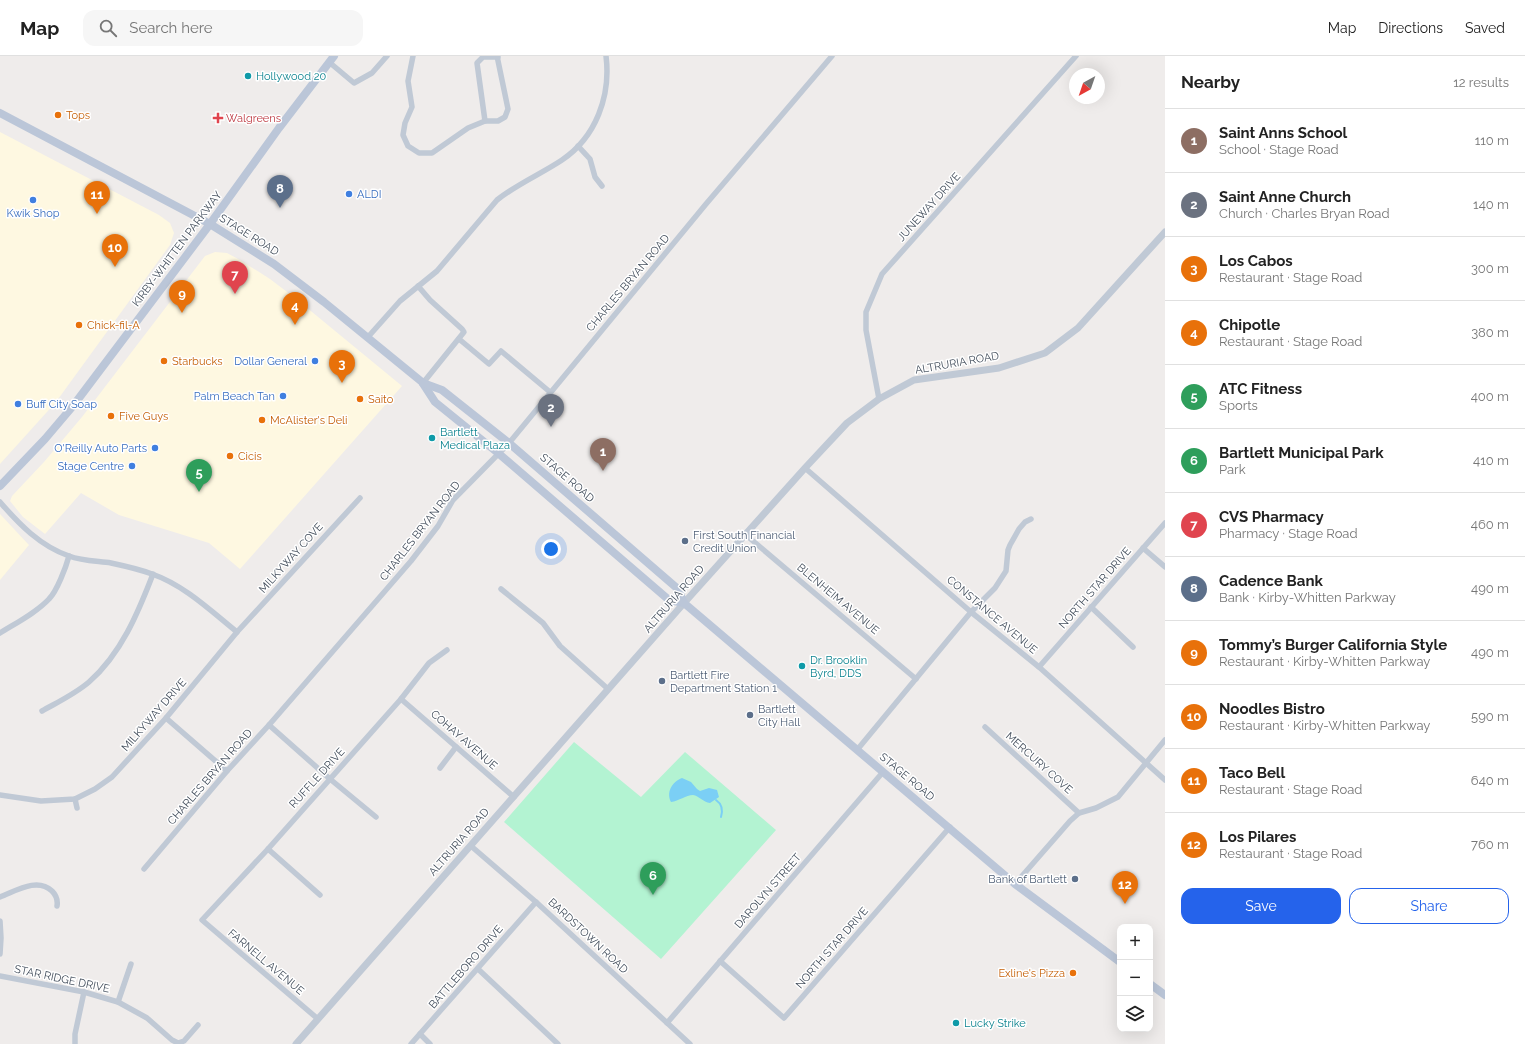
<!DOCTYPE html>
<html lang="en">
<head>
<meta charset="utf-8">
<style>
	:root { --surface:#fff; --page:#f6f6f6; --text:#222; --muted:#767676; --line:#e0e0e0; --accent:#2563eb }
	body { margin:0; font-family:Raleway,sans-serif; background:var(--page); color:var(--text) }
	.controls { position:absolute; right:12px; bottom:12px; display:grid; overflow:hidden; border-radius:8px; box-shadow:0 4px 16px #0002 }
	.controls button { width:36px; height:36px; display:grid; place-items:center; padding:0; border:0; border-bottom:1px solid var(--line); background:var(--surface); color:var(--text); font:20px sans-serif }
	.compass { position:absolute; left:1069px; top:12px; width:36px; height:36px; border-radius:50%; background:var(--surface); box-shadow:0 4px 16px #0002; rotate:220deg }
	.you { position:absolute; left:551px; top:493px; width:14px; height:14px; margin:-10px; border:3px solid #fff; border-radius:50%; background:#1a73e8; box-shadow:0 0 0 6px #1a73e833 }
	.badge { display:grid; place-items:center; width:26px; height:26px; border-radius:50%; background:var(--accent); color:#fff; font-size:13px; font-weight:700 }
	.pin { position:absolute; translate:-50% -33px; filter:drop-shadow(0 1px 2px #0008) }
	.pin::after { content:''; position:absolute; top:21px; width:14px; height:12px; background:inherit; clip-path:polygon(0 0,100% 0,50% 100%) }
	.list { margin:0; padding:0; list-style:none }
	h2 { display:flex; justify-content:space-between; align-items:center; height:52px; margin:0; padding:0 16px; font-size:17px }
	h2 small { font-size:13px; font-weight:400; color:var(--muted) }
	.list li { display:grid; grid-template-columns:26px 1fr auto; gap:12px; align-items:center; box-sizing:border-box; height:64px; padding:0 16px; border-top:1px solid var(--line) }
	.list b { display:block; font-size:15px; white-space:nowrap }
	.list p { margin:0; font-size:13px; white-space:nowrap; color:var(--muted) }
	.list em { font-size:13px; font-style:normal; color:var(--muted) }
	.actions { display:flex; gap:8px; padding:12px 16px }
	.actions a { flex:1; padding:9px 0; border:1px solid var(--accent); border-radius:12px; text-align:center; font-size:14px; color:var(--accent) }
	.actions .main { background:var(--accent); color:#fff }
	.icon { flex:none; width:22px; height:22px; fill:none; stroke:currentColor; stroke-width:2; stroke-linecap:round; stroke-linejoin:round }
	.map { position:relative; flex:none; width:1165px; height:988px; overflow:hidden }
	header { display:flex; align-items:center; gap:24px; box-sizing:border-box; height:56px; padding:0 20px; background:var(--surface); border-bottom:1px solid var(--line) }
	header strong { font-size:19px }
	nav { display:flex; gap:22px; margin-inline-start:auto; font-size:14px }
	.search { width:280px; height:36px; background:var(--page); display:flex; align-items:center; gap:10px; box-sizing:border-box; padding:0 14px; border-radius:12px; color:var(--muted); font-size:15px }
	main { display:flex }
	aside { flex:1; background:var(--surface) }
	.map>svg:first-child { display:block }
</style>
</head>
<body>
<header>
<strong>Map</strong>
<div class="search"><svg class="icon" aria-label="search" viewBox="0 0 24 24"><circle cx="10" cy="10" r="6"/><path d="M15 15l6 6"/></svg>Search here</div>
<nav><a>Map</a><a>Directions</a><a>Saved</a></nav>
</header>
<main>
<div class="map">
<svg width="1165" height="988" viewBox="0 0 1165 988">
	<rect width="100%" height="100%" fill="#efeceb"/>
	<!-- commercial -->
	<g fill="#fef8e1">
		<polygon points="0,76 159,159 170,167 174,177 170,189 56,346 0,408"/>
		<polygon points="215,196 227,197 240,204 270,223 295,242 402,330 240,513 209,487 119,459 81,437 45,478 23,461 10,445 12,440 44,406 82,361 205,200"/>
		<polygon points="0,458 29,489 0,524"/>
	</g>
	<!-- green -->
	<polygon fill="#b3f3d2" points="574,686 641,741 685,696 776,774 661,903 504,766"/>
	<!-- water -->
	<path fill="#7bcff5" d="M682 722 691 726 697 733 700 735 709 732 717 734 719 741 710 747C703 746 699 740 693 739 686 739 679 745 671 746 666 736 672 726 682 722Z"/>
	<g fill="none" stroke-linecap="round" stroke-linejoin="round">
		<!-- stream -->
		<path stroke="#7bcff5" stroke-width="2" d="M716 744C722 748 723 754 721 761"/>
		<!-- minor -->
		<g stroke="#c0c9d5" stroke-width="5.5">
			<polyline points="413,0 408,25 412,51 405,67 403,79 408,90 419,97 432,97 468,72 485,65 498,65 505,61 508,53 497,0"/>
			<polyline points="329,6 354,27 372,17 387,0"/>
			<polyline points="485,65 477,7 483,1 498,1"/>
			<polyline points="578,90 590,103 595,121 602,130"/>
			<polyline points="418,230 430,244 462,273 464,276 423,327"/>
			<path d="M368 281 400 245 437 215 497 144C517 128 541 118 562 104 596 81 611 40 606 0"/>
			<polyline points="459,283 489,308 501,295 550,336"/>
			<polyline points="879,343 866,274 866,256 882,218 1076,0"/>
			<polyline points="805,412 971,556 1039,611 1165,724"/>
			<path d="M0 446C19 468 40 490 69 500 82 505 97 505 111 507 125 510 139 513 152 518 184 529 211 555 237 576"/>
			<polyline points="746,479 916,623"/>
			<polyline points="1143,492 1165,511"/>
			<polyline points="501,533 543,567 560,590 608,633"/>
			<polyline points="1091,551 1133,591"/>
			<path d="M0 577C16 567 36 557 49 543 57 535 66 511 69 500"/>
			<polyline points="1039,611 1165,467"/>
			<polyline points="401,643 514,741"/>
			<path d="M42 655C58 646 75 638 89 626 121 598 138 557 153 518"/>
			<polyline points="166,662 227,715"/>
			<polyline points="269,669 330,723 376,761"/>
			<polyline points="985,671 1079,757"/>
			<polyline points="857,694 971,556 995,532 1006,515 1008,494 1010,489 1019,473 1025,466 1031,463"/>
			<polyline points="440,712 456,691"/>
			<polyline points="0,739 41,745 75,743 95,733 112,721 166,662 237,576 360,442"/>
			<polyline points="75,743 77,752"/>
			<polyline points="471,790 536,846 690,988"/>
			<polyline points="268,793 320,839"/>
			<polyline points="144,813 227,715 269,669 411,505 438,470 453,444 509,387 706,148 832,0"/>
			<polyline points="1015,828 1070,765 1079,757 1096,752 1118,741 1165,684"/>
			<path d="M0 841C16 835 37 821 52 835 56 839 58 844 57 850"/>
			<polyline points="0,865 1,882 0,898"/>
			<polyline points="720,905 784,962 950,771"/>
			<polyline points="478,913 558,988"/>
			<polyline points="0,920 84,936 118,946 147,962 172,984 178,987 184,985 198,969"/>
			<polyline points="118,946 131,908"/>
			<polyline points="318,963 202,864 268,793 401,643 429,607 447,594"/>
			<polyline points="667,967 883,716"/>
			<polyline points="420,978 430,988"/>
			<polyline points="75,988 75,978 84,936"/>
			<polyline points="411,988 536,846"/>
		</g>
		<!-- tertiary -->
		<polyline stroke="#c0c9d5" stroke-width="7" points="296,988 684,547 805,412 847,367 879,343 914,324 999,312 1045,297 1078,272 1165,176"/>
		<!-- secondary -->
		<g stroke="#bbc6d8" stroke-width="8">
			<polyline points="0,57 210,168 274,208 324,246 422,326 435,346 498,397 669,544 684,547"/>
			<polyline points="423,327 442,334 509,387 678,533 684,547 1015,828 1120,906"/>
			<polyline points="0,430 45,383 73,350 210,168 279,72 334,0"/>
			<polyline points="1150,928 1165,939"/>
		</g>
	</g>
	<!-- markers -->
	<g fill="#0f9aa8" stroke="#fff" stroke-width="1.5">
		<circle cx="248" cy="20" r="4"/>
		<circle cx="432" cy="382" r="4"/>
		<circle cx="802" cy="610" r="4"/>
		<circle cx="956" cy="967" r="4"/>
	</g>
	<g fill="#e8710a" stroke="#fff" stroke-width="1.5">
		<circle cx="58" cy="59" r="4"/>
		<circle cx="79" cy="269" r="4"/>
		<circle cx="164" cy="305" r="4"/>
		<circle cx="360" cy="343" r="4"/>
		<circle cx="111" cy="360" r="4"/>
		<circle cx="262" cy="364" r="4"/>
		<circle cx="230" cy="400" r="4"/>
		<circle cx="1073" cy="917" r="4"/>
	</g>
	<path fill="#e0444e" stroke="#fff" stroke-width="1.5" d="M216 56h4v4h4v4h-4v4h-4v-4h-4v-4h4z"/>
	<g fill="#3f7fe0" stroke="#fff" stroke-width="1.5">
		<circle cx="349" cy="138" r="4"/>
		<circle cx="33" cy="144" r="4"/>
		<circle cx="315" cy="305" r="4"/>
		<circle cx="283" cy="340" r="4"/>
		<circle cx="18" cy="348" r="4"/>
		<circle cx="155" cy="392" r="4"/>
		<circle cx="132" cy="410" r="4"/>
	</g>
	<g fill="#5c6f8a" stroke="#fff" stroke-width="1.5">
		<circle cx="685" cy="485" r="4"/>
		<circle cx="662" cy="625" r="4"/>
		<circle cx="750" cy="659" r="4"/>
		<circle cx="1075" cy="823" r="4"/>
	</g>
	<g text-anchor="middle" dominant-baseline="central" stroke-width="3" stroke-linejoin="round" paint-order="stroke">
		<!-- culture labels -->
		<g font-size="11" fill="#0d838f" stroke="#fff" text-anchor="start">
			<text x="256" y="20">Hollywood 20</text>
			<text x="440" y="376">Bartlett<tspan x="440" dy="13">Medical Plaza</tspan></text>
			<text x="810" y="604">Dr. Brooklin<tspan x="810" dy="13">Byrd, DDS</tspan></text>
			<text x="964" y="967">Lucky Strike</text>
		</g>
		<!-- food labels -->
		<g font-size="11" fill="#c56008" stroke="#fff" text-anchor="start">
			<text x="66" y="59">Tops</text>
			<text x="87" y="269">Chick-fil-A</text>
			<text x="172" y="305">Starbucks</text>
			<text x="368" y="343">Saito</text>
			<text x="119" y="360">Five Guys</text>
			<text x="270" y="364">McAlister's Deli</text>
			<text x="238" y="400">Cicis</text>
			<text x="1065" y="917" text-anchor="end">Exline's Pizza</text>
		</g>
		<!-- health labels -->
		<g font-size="11" fill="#be3a42" stroke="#fff" text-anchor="start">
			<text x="226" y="62">Walgreens</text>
		</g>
		<!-- shop labels -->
		<g font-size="11" fill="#366cbe" stroke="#fff" text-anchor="end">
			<text x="357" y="138" text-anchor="start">ALDI</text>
			<text x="33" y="157" text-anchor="middle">Kwik Shop</text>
			<text x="307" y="305">Dollar General</text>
			<text x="275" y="340">Palm Beach Tan</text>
			<text x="26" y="348" text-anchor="start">Buff City Soap</text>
			<text x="147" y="392">O'Reilly Auto Parts</text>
			<text x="124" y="410">Stage Centre</text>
		</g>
		<!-- street labels -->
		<g font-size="11" fill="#424d5b" stroke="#fff">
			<text transform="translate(929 151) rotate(-48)">JUNEWAY DRIVE</text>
			<text transform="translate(249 179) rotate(32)">STAGE ROAD</text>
			<text transform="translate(177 193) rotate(-53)">KIRBY-WHITTEN PARKWAY</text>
			<text transform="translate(628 227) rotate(-50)">CHARLES BRYAN ROAD</text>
			<text transform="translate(957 307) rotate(-10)">ALTRURIA ROAD</text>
			<text transform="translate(567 422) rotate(41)">STAGE ROAD</text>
			<text transform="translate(420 475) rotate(-52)">CHARLES BRYAN ROAD</text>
			<text transform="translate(291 502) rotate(-48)">MILKYWAY COVE</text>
			<text transform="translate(1095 532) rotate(-49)">NORTH STAR DRIVE</text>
			<text transform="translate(674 543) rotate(-49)">ALTRURIA ROAD</text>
			<text transform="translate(838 543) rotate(40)">BLENHEIM AVENUE</text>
			<text transform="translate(992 559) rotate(40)">CONSTANCE AVENUE</text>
			<text transform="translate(154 659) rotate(-49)">MILKYWAY DRIVE</text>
			<text transform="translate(464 684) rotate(41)">COHAY AVENUE</text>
			<text transform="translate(1039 707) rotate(42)">MERCURY COVE</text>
			<text transform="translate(210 721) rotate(-49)">CHARLES BRYAN ROAD</text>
			<text transform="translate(907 721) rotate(40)">STAGE ROAD</text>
			<text transform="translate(317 722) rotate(-48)">RUFFLE DRIVE</text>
			<text transform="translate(459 786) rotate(-49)">ALTRURIA ROAD</text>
			<text transform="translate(768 835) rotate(-49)">DAROLYN STREET</text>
			<text transform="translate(588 880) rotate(43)">BARDSTOWN ROAD</text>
			<text transform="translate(832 892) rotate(-49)">NORTH STAR DRIVE</text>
			<text transform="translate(266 906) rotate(40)">FARNELL AVENUE</text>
			<text transform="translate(466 911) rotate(-49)">BATTLEBORO DRIVE</text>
			<text transform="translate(62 923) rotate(12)">STAR RIDGE DRIVE</text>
		</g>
		<!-- service labels -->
		<g font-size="11" fill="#4e5e75" stroke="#fff" text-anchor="start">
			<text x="693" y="479">First South Financial<tspan x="693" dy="13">Credit Union</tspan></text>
			<text x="670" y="619">Bartlett Fire<tspan x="670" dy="13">Department Station 1</tspan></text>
			<text x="758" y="653">Bartlett<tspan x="758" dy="13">City Hall</tspan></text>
			<text x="1067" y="823" text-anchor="end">Bank of Bartlett</text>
		</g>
	</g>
</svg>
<div class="controls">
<button>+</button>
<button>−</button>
<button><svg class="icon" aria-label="layers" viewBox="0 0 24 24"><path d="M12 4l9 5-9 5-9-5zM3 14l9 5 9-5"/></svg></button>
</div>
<svg class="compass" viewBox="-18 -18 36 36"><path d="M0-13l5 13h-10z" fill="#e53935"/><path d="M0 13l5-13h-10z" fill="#767676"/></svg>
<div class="you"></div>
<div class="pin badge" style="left:603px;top:415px;background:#8d6e63">1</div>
<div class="pin badge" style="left:551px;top:371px;background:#6b7280">2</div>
<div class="pin badge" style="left:342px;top:327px;background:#e8710a">3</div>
<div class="pin badge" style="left:295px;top:269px;background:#e8710a">4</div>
<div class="pin badge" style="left:199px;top:436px;background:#2e9e5b">5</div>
<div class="pin badge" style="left:653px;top:839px;background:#2e9e5b">6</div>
<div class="pin badge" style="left:235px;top:238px;background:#e0444e">7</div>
<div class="pin badge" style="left:280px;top:152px;background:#5c6f8a">8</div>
<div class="pin badge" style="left:182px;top:257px;background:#e8710a">9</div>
<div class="pin badge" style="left:115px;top:211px;background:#e8710a">10</div>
<div class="pin badge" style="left:97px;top:158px;background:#e8710a">11</div>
<div class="pin badge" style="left:1125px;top:848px;background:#e8710a">12</div>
</div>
<aside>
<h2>Nearby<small>12 results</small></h2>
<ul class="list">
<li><span class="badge" style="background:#8d6e63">1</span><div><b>Saint Anns School</b><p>School · Stage Road</p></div><em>110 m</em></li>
<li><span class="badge" style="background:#6b7280">2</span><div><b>Saint Anne Church</b><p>Church · Charles Bryan Road</p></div><em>140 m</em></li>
<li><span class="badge" style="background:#e8710a">3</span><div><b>Los Cabos</b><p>Restaurant · Stage Road</p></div><em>300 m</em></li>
<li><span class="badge" style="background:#e8710a">4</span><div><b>Chipotle</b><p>Restaurant · Stage Road</p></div><em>380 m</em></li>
<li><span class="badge" style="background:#2e9e5b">5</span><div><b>ATC Fitness</b><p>Sports</p></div><em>400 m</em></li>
<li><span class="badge" style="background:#2e9e5b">6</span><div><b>Bartlett Municipal Park</b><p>Park</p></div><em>410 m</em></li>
<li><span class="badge" style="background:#e0444e">7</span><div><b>CVS Pharmacy</b><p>Pharmacy · Stage Road</p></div><em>460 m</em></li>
<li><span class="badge" style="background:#5c6f8a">8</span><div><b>Cadence Bank</b><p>Bank · Kirby-Whitten Parkway</p></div><em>490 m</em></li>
<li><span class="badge" style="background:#e8710a">9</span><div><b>Tommy’s Burger California Style</b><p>Restaurant · Kirby-Whitten Parkway</p></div><em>490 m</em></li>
<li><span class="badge" style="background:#e8710a">10</span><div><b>Noodles Bistro</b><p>Restaurant · Kirby-Whitten Parkway</p></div><em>590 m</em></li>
<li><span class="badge" style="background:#e8710a">11</span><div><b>Taco Bell</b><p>Restaurant · Stage Road</p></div><em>640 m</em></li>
<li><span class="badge" style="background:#e8710a">12</span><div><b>Los Pilares</b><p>Restaurant · Stage Road</p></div><em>760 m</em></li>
</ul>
<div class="actions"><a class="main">Save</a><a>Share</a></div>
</aside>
</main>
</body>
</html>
